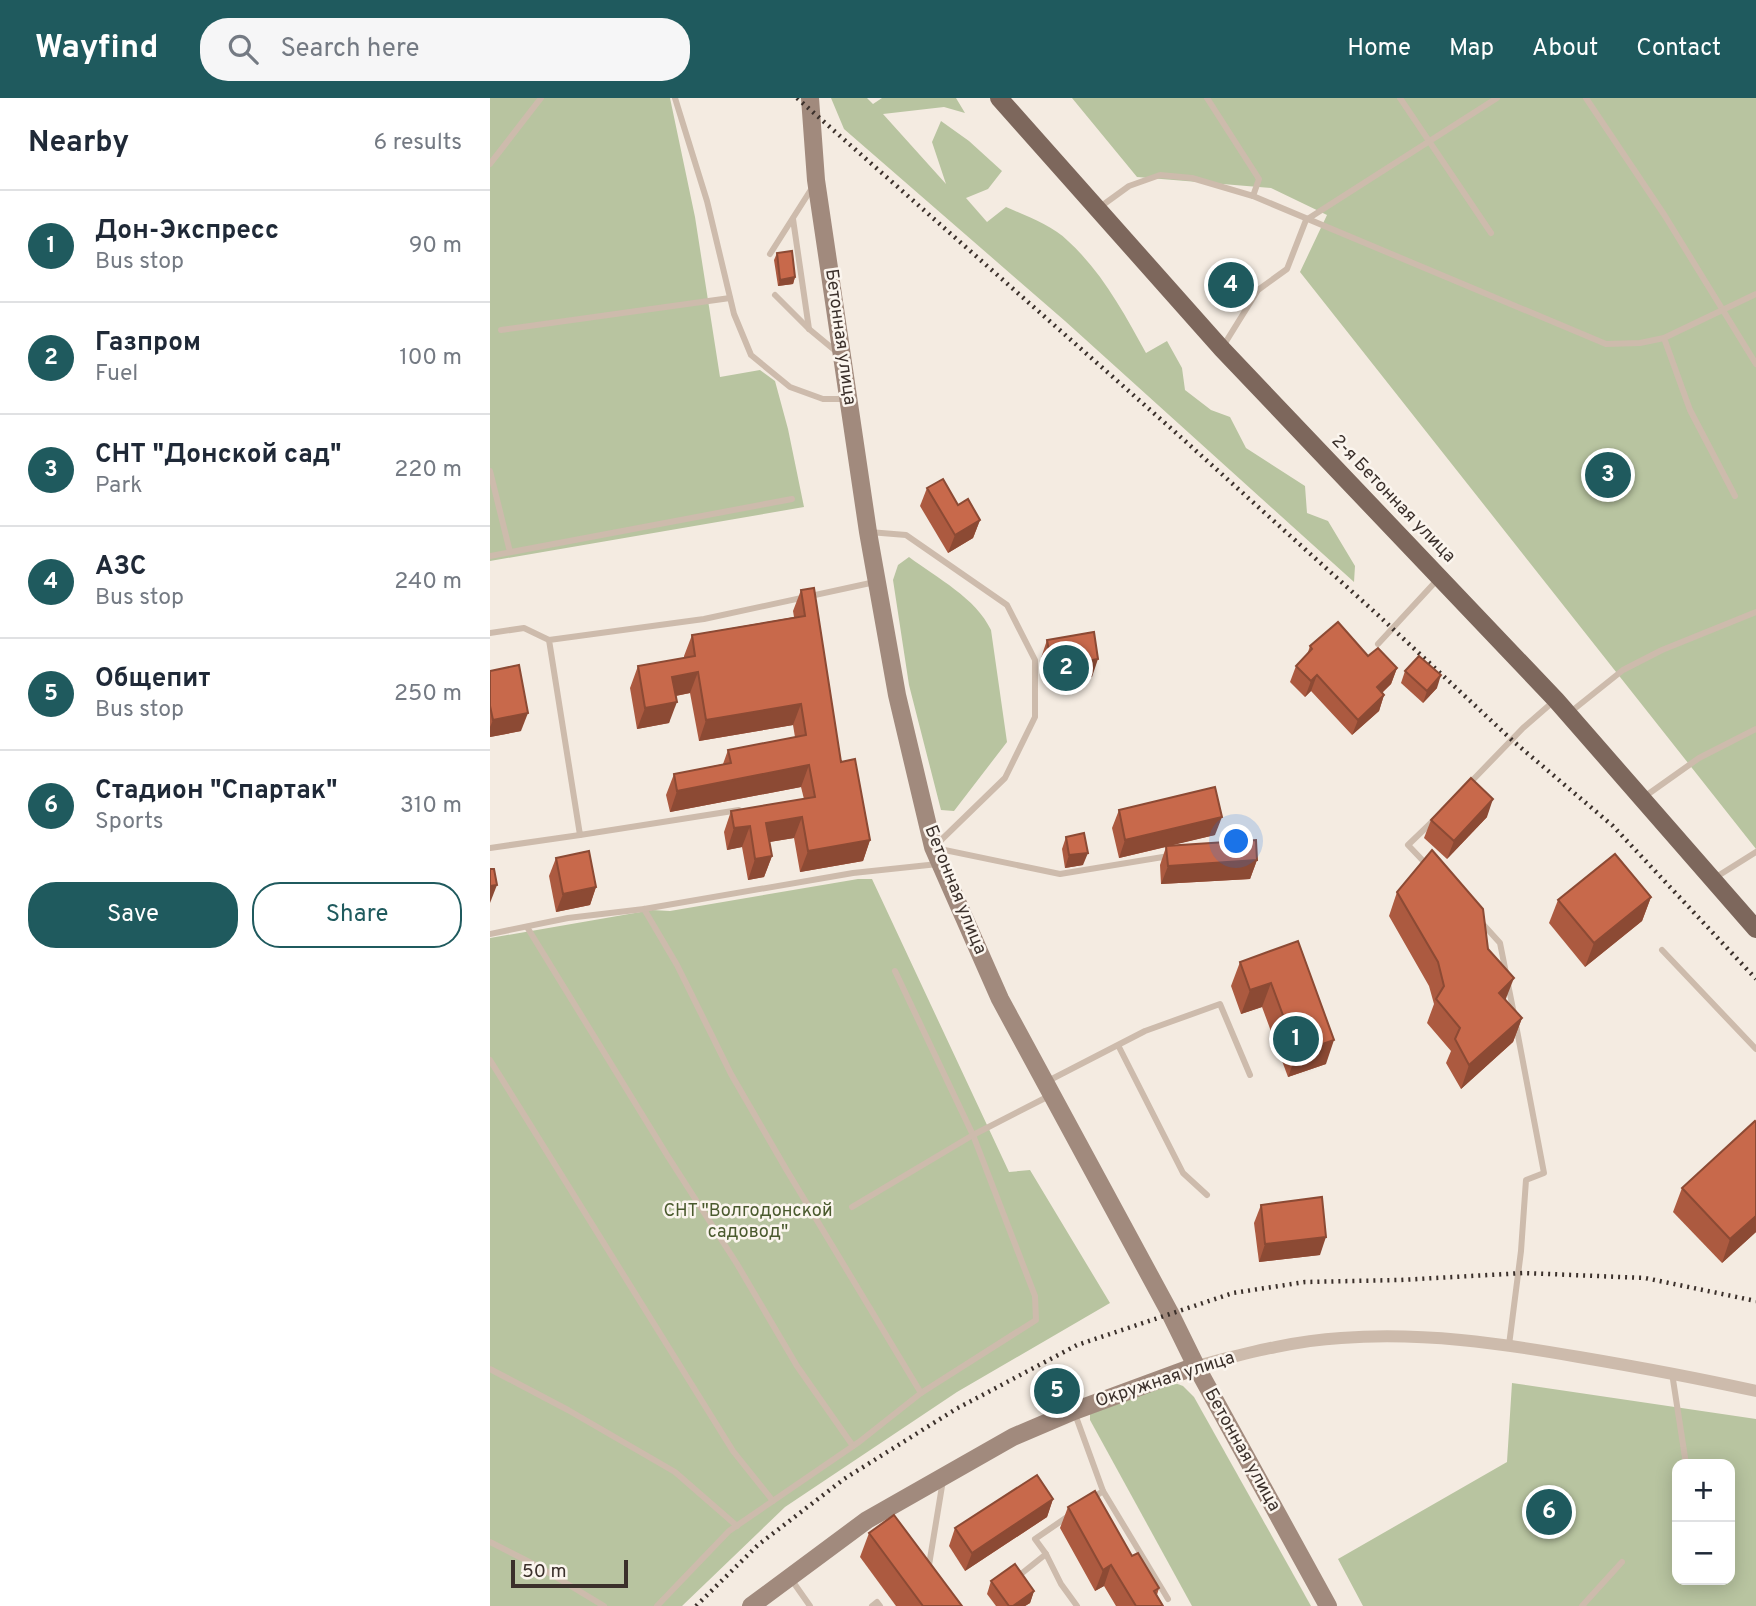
<!DOCTYPE html>
<html lang="en">
<head>
<meta charset="utf-8">
<style>
	:root { --surface:#fff; --page:#f6f6f7; --text:#1f2937; --muted:#747a83; --line:#e0e1e3; --accent:#1f5a5e }
	body { margin:0; font-family:Overpass,sans-serif; background:var(--page); color:var(--text) }
	.controls { position:absolute; right:21px; bottom:21px; display:grid; overflow:hidden; border-radius:14px; box-shadow:0 4px 18px #0003 }
	.controls button { width:63px; height:63px; display:grid; place-items:center; padding:0; border:0; border-bottom:2px solid var(--line); background:var(--surface); color:var(--text); font:35px sans-serif }
	.scale { position:absolute; left:21px; bottom:18px; width:117px; box-sizing:border-box; padding-left:7px; border:4px solid #3b302b; border-top:0; font-size:19px; line-height:24px; white-space:nowrap; color:#3b302b; -webkit-text-stroke:5px #fbf5ee; paint-order:stroke }
	.you { position:absolute; left:747px; top:744px; width:24px; height:24px; margin:-18px; border:5px solid #fff; border-radius:50%; background:#1a73e8; box-shadow:0 0 0 10px #1a73e833 }
	.badge { display:grid; place-items:center; width:46px; height:46px; border-radius:50%; background:var(--accent); color:#fff; font-size:23px; font-weight:700 }
	.pin { position:absolute; translate:-50% -50%; border:4px solid #fff; box-shadow:0 2px 7px #0006 }
	.list { margin:0; padding:0; list-style:none }
	h2 { display:flex; justify-content:space-between; align-items:center; height:91px; margin:0; padding:0 28px; font-size:30px }
	h2 small { font-size:23px; font-weight:400; color:var(--muted) }
	.list li { display:grid; grid-template-columns:46px 1fr auto; gap:21px; align-items:center; box-sizing:border-box; height:112px; padding:0 28px; border-top:2px solid var(--line) }
	.list b { display:block; font-size:26px; white-space:nowrap }
	.list p { margin:0; font-size:23px; white-space:nowrap; color:var(--muted) }
	.list em { font-size:23px; font-style:normal; color:var(--muted) }
	.actions { display:flex; gap:14px; padding:21px 28px }
	.actions a { flex:1; padding:16px 0; border:2px solid var(--accent); border-radius:28px; text-align:center; font-size:24px; color:var(--accent) }
	.actions .main { background:var(--accent); color:#fff }
	.icon { flex:none; width:38px; height:38px; fill:none; stroke:currentColor; stroke-width:2; stroke-linecap:round; stroke-linejoin:round }
	.map { position:relative; flex:none; width:1266px; height:1508px; overflow:hidden }
	header { display:flex; align-items:center; gap:42px; box-sizing:border-box; height:98px; padding:0 35px; background:var(--accent); color:#fff }
	header strong { font-size:33px }
	nav { display:flex; gap:38px; margin-inline-start:auto; font-size:24px }
	.search { width:490px; height:63px; background:var(--page); display:flex; align-items:center; gap:18px; box-sizing:border-box; padding:0 24px; border-radius:28px; color:var(--muted); font-size:26px }
	main { display:flex }
	aside { flex:1; background:var(--surface) }
	.map>svg:first-child { display:block }
</style>
</head>
<body>
<header>
<strong>Wayfind</strong>
<div class="search"><svg class="icon" aria-label="search" viewBox="0 0 24 24"><circle cx="10" cy="10" r="6"/><path d="M15 15l6 6"/></svg>Search here</div>
<nav><a>Home</a><a>Map</a><a>About</a><a>Contact</a></nav>
</header>
<main>
<aside>
<h2>Nearby<small>6 results</small></h2>
<ul class="list">
<li><span class="badge">1</span><div><b>Дон-Экспресс</b><p>Bus stop</p></div><em>90 m</em></li>
<li><span class="badge">2</span><div><b>Газпром</b><p>Fuel</p></div><em>100 m</em></li>
<li><span class="badge">3</span><div><b>СНТ &quot;Донской сад&quot;</b><p>Park</p></div><em>220 m</em></li>
<li><span class="badge">4</span><div><b>АЗС</b><p>Bus stop</p></div><em>240 m</em></li>
<li><span class="badge">5</span><div><b>Общепит</b><p>Bus stop</p></div><em>250 m</em></li>
<li><span class="badge">6</span><div><b>Стадион &quot;Спартак&quot;</b><p>Sports</p></div><em>310 m</em></li>
</ul>
<div class="actions"><a class="main">Save</a><a>Share</a></div>
</aside>
<div class="map">
<svg width="1266" height="1508" viewBox="0 0 1266 1508">
	<rect width="100%" height="100%" fill="#f4ebe1"/>
	<!-- green -->
	<g fill="#b8c4a0" fill-rule="evenodd">
		<polygon points="0,0 180,0 205,119 230,279 270,272 285,283 298,331 314,409 0,463"/>
		<path d="M341 0H377L383 6 392 0H466L475 15 454 9 393 16 456 86 442 44 451 23 479 43 512 73 498 91 476 100 497 124 516 109C536 118 562 127 578 143 612 174 634 215 656 255L677 243 692 270 695 292 721 312 740 319 756 350 815 388 817 415 838 423 865 468 864 484 575 223 354 31Z"/>
		<polygon points="582,0 1266,0 1266,751 810,174 837,117 781,90 647,79"/>
		<path d="M419 459C447 480 486 500 501 532L517 644 464 713 451 712 419 587 403 482 408 467Z"/>
		<polygon points="368,781 382,781 519,1074 540,1072 620,1205 467,1294 295,1409 192,1508 0,1508 0,840 162,812 180,813"/>
		<polygon points="685,1285 693,1288 704,1299 821,1508 702,1508 600,1322 600,1316"/>
		<path d="M1022 1285 1266 1321V1508H873L848 1461 1017 1364ZM1187 1366H1240V1482H1187Z"/>
	</g>
	<g fill="none" stroke-linecap="round" stroke-linejoin="round">
		<!-- lane -->
		<g stroke="#cdbbac" stroke-width="6">
			<polyline points="185,0 217,103 244,216 261,257 300,289 333,301 355,301"/>
			<polyline points="717,0 769,81 763,98"/>
			<polyline points="910,0 1001,135"/>
			<polyline points="1096,0 1175,118 1266,266"/>
			<polyline points="0,66 51,0"/>
			<polyline points="610,109 639,88 670,77 702,80 763,98 1116,246 1150,245 1174,240 1266,196"/>
			<polyline points="303,121 319,231"/>
			<polyline points="280,156 322,90"/>
			<polyline points="285,197 319,231 348,255"/>
			<polyline points="11,232 240,200"/>
			<polyline points="1174,240 1200,312 1245,398"/>
			<polyline points="732,250 768,192 797,171 816,122 1007,0"/>
			<polyline points="0,373 20,454"/>
			<polyline points="379,434 416,437 517,507 545,562 545,619 515,680 445,748"/>
			<polyline points="0,458 302,401"/>
			<polyline points="0,535 34,530 59,542"/>
			<polyline points="888,546 948,481"/>
			<polyline points="1078,616 1133,572 1172,552 1266,514"/>
			<polyline points="977,688 1033,630 1064,603"/>
			<polyline points="1154,699 1209,660 1266,631"/>
			<polyline points="249,712 90,737 59,542 214,521 385,484"/>
			<polyline points="0,750 90,737"/>
			<polyline points="445,750 570,776 679,758"/>
			<polyline points="938,768 918,747 945,721"/>
			<polyline points="1223,781 1266,754"/>
			<polyline points="154,811 187,867 241,976 296,1071 431,1295 546,1222 545,1198 483,1037 405,873"/>
			<polyline points="991,824 1010,845 1016,875"/>
			<polyline points="37,829 177,1057 247,1166 307,1268 363,1348"/>
			<polyline points="0,836 78,820 154,811 363,775 448,766"/>
			<polyline points="1172,852 1266,951"/>
			<polyline points="1018,886 1024,916"/>
			<polyline points="629,949 693,1075 717,1097"/>
			<polyline points="0,962 243,1353 283,1403"/>
			<polyline points="556,984 655,933 730,906 760,977"/>
			<polyline points="362,1109 483,1037 561,997"/>
			<polyline points="1019,1247 1031,1153 1036,1082 1054,1075 1026,927"/>
			<polyline points="0,1271 78,1312 185,1374 247,1428"/>
			<polyline points="1182,1275 1196,1366"/>
			<polyline points="585,1316 613,1393 603,1400"/>
			<polyline points="613,1393 678,1501"/>
			<polyline points="0,1444 51,1470 114,1508"/>
			<polyline points="556,1456 571,1486 587,1508"/>
			<polyline points="441,1471 439,1467 453,1382"/>
			<polyline points="531,1476 556,1456 545,1441 580,1417"/>
			<polyline points="301,1481 320,1508"/>
			<polyline points="167,1508 239,1433 369,1344 431,1295"/>
			<polyline points="382,1508 387,1504 390,1508"/>
			<polyline points="1092,1508 1132,1464"/>
		</g>
		<!-- street -->
		<path stroke="#cdbbac" stroke-width="12" d="M706 1268C754 1256 801 1243 851 1240 932 1234 1010 1245 1089 1259 1148 1269 1207 1280 1266 1293"/>
		<!-- secondary -->
		<g stroke="#a18a7d" stroke-width="18">
			<polyline points="320,0 326,82 378,434 407,597 443,749 510,901 680,1215 706,1268 838,1508"/>
			<polyline points="261,1508 377,1422 523,1339 584,1313 706,1268"/>
		</g>
		<!-- primary -->
		<polyline stroke="#7d675c" stroke-width="18" points="509,0 732,251 1066,602 1266,831"/>
		<!-- rail -->
		<g stroke="#3b302b" stroke-width="4.5" stroke-dasharray="2 5" stroke-linecap="butt">
			<polyline points="307,0 684,333 888,517 1023,643 1123,728 1266,881"/>
			<polyline points="206,1508 268,1447 354,1381 466,1311 587,1247 743,1195 815,1184 910,1182 1034,1175 1155,1180 1266,1203"/>
		</g>
	</g>
	<!-- wall -->
	<g fill="#ac5a40">
		<polygon points="287,155 305,179 303,186 288,188 284,162"/>
		<polygon points="437,390 468,407 490,422 483,440 458,455 430,408"/>
		<polygon points="311,492 351,664 380,742 373,763 310,774 304,740 279,744 282,758 274,779 258,782 252,749 237,752 234,734 241,713 314,701 311,689 180,714 176,697 184,676 233,666 238,652 305,639 303,627 209,643 200,595 186,598 179,625 147,631 140,590 148,568 194,560 194,558 202,537 304,519 303,513"/>
		<polygon points="557,542 602,579 555,587 551,560"/>
		<polygon points="820,548 878,558 907,570 901,586 892,595 894,597 889,613 862,637 821,593 815,599 800,584 806,568 817,557"/>
		<polygon points="0,573 31,633 0,639"/>
		<polygon points="915,573 947,590 933,605 911,585"/>
		<polygon points="629,712 725,737 677,748 767,762 760,781 671,786 670,767 676,749 629,760 622,730"/>
		<polygon points="997,719 957,761 934,740 941,722"/>
		<polygon points="576,739 593,767 575,770 572,751"/>
		<polygon points="66,760 106,789 100,807 66,814 59,778"/>
		<polygon points="907,794 998,851 1016,903 1032,920 1023,944 971,991 956,965 961,953 937,925 944,906 939,888 899,818"/>
		<polygon points="1161,799 1152,823 1095,869 1059,825 1068,802"/>
		<polygon points="808,843 836,966 798,979 772,909 751,916 741,888 750,864"/>
		<polygon points="1266,1024 1266,1134 1232,1165 1183,1114 1192,1090"/>
		<polygon points="771,1107 830,1157 769,1164 764,1125"/>
		<polygon points="563,1401 557,1419 475,1473 459,1448 465,1430"/>
		<polygon points="578,1409 642,1458 669,1490 667,1497 673,1508 626,1508 614,1488 605,1493 570,1430"/>
		<polygon points="379,1435 472,1508 406,1508 370,1459"/>
		<polygon points="501,1483 544,1493 540,1505 535,1508 506,1508 497,1496"/>
	</g>
	<!-- shaded-wall -->
	<g fill="#8c4a34">
		<polygon points="305,179 303,186 288,188 290,182"/>
		<polygon points="490,422 483,440 458,455 465,437"/>
		<polygon points="608,561 602,579 555,587 562,569"/>
		<polygon points="907,570 901,586 881,605 887,589"/>
		<polygon points="208,574 200,595 174,600 182,579"/>
		<polygon points="827,577 821,593 815,599 821,583"/>
		<polygon points="951,577 947,590 933,605 937,593"/>
		<polygon points="894,597 889,613 862,637 868,622"/>
		<polygon points="187,604 179,625 147,631 155,610"/>
		<polygon points="311,606 303,627 209,643 216,622"/>
		<polygon points="38,615 31,633 0,639 0,629 3,622"/>
		<polygon points="319,667 311,689 180,714 187,693"/>
		<polygon points="1003,701 997,719 957,761 964,743"/>
		<polygon points="312,719 304,740 268,746 276,725"/>
		<polygon points="732,719 725,737 629,760 635,742"/>
		<polygon points="260,728 252,749 237,752 244,730"/>
		<polygon points="380,742 373,763 310,774 318,753"/>
		<polygon points="598,755 593,767 575,770 579,757"/>
		<polygon points="282,758 274,779 258,782 265,761"/>
		<polygon points="767,762 760,781 671,786 678,768"/>
		<polygon points="7,787 0,805 0,788"/>
		<polygon points="106,789 100,807 66,814 73,796"/>
		<polygon points="1161,799 1152,823 1095,869 1104,845"/>
		<polygon points="1024,880 1015,903 1009,895"/>
		<polygon points="781,885 772,909 751,916 760,892"/>
		<polygon points="1032,920 1023,944 971,991 979,967"/>
		<polygon points="844,942 836,966 798,979 807,955"/>
		<polygon points="1266,1118 1266,1134 1232,1165 1240,1141"/>
		<polygon points="836,1139 830,1157 769,1164 775,1146"/>
		<polygon points="563,1401 557,1419 475,1473 482,1455"/>
		<polygon points="621,1467 614,1488 605,1493 613,1472"/>
		<polygon points="544,1493 540,1505 535,1508 523,1508"/>
	</g>
	<!-- building -->
	<g fill="#c8694b" stroke="#8c4a34" stroke-width="2">
		<polygon points="302,153 305,179 290,182 287,155"/>
		<polygon points="453,381 468,407 478,401 490,422 465,437 437,390"/>
		<polygon points="324,490 351,664 365,661 380,742 318,753 312,719 276,725 282,758 265,761 260,728 244,730 241,713 325,699 319,667 187,693 184,676 241,665 238,652 316,637 311,606 216,622 208,574 182,579 187,604 155,610 148,568 205,558 202,537 315,518 311,492"/>
		<polygon points="848,524 878,558 888,550 907,570 887,589 894,597 868,622 827,577 821,583 806,568 822,551 820,548"/>
		<polygon points="604,534 608,561 562,569 557,542"/>
		<polygon points="929,558 951,577 937,593 915,573"/>
		<polygon points="29,567 38,615 3,622 0,608 0,573"/>
		<polygon points="981,680 1003,701 964,743 941,722"/>
		<polygon points="725,689 732,719 635,742 629,712"/>
		<polygon points="594,735 598,755 579,757 576,739"/>
		<polygon points="766,742 767,762 678,768 676,748"/>
		<polygon points="942,752 993,811 998,851 1024,880 1009,895 1032,920 979,967 965,941 970,930 946,901 954,888 948,864 907,794"/>
		<polygon points="99,753 106,789 73,796 66,760"/>
		<polygon points="1125,756 1161,799 1104,845 1068,802"/>
		<polygon points="0,771 4,771 7,787 0,788"/>
		<polygon points="808,843 844,942 807,955 781,885 760,892 750,864"/>
		<polygon points="1265,1023 1266,1024 1266,1118 1240,1141 1192,1090"/>
		<polygon points="832,1099 836,1139 775,1146 771,1107"/>
		<polygon points="547,1377 563,1401 482,1455 465,1430"/>
		<polygon points="605,1393 642,1458 648,1455 669,1490 664,1493 673,1508 646,1508 621,1467 613,1472 578,1409"/>
		<polygon points="404,1417 472,1508 433,1508 379,1435"/>
		<polygon points="525,1466 544,1493 523,1508 519,1508 501,1483"/>
	</g>
	<g text-anchor="middle" dominant-baseline="central" stroke-width="5" stroke-linejoin="round" paint-order="stroke">
		<!-- street labels -->
		<g font-size="18" fill="#3b302b" stroke="#fbf5ee">
			<text transform="translate(350 239) rotate(82)">Бетонная улица</text>
			<text transform="translate(903 401) rotate(46)">2-я Бетонная улица</text>
			<text transform="translate(465 792) rotate(68)">Бетонная улица</text>
			<text transform="translate(675 1282) rotate(-18)">Окружная улица</text>
			<text transform="translate(752 1352) rotate(61)">Бетонная улица</text>
		</g>
		<!-- park labels -->
		<g font-size="18" fill="#4a5a2e" stroke="#fbf5ee">
			<text x="258" y="1113">СНТ "Волгодонской<tspan x="258" dy="21">садовод"</tspan></text>
		</g>
	</g>
</svg>
<div class="controls">
<button>+</button>
<button>−</button>
</div>
<div class="scale">50 m</div>
<div class="you"></div>
<div class="pin badge" style="left:806px;top:941px">1</div>
<div class="pin badge" style="left:576px;top:570px">2</div>
<div class="pin badge" style="left:1118px;top:377px">3</div>
<div class="pin badge" style="left:741px;top:187px">4</div>
<div class="pin badge" style="left:567px;top:1293px">5</div>
<div class="pin badge" style="left:1059px;top:1414px">6</div>
</div>
</main>
</body>
</html>
